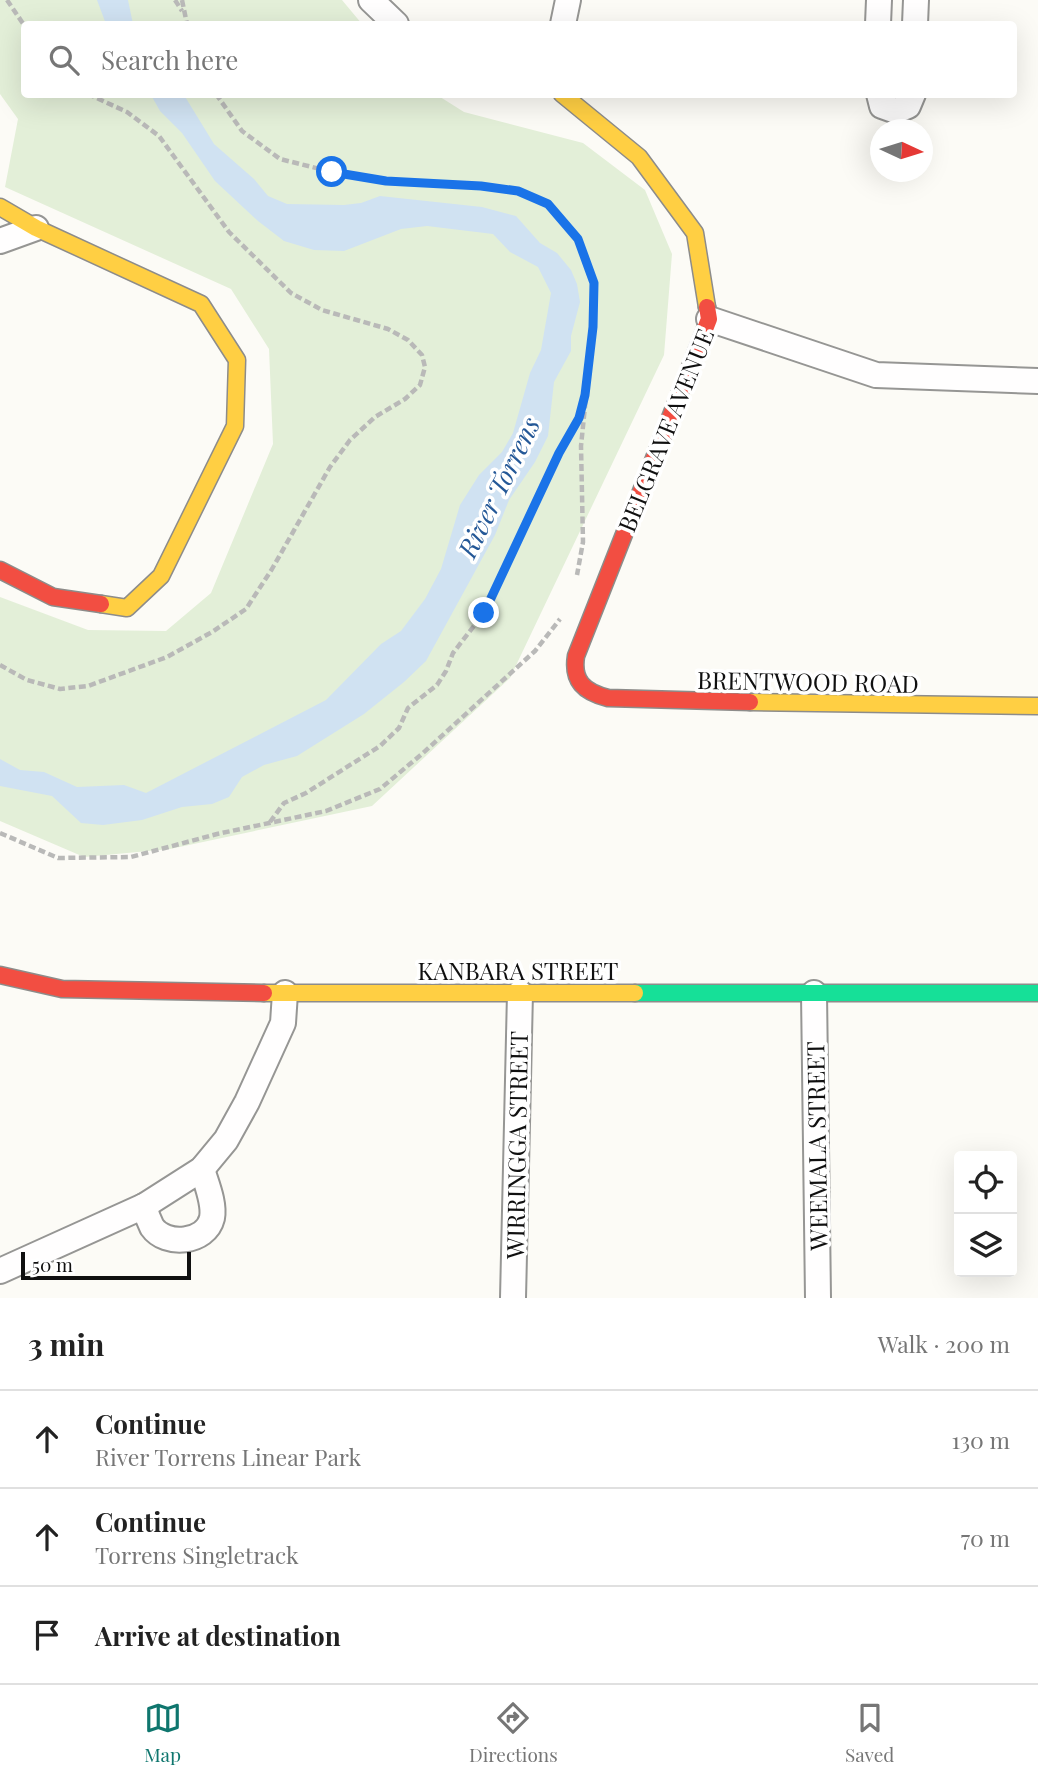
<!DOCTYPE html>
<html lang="en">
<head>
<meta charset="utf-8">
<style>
	:root { --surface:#fff; --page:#f2f2f2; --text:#222; --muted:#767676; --line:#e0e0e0; --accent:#0f766e }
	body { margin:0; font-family:"Playfair Display",serif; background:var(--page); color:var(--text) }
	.controls { position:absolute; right:21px; bottom:21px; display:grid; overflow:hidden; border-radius:7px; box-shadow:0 7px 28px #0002 }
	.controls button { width:63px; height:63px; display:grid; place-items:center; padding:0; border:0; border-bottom:2px solid var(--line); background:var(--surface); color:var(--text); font:35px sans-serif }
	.compass { position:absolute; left:870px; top:119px; width:63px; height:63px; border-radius:50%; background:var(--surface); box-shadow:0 7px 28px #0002; rotate:94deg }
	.scale { position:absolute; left:21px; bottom:18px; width:170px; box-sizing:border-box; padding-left:7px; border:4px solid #101010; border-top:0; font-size:19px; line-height:24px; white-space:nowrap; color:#101010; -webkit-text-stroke:5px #fff; paint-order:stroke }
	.stop { position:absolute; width:21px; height:21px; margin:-16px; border:5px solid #1a73e8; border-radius:50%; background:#fff }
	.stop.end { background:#1a73e8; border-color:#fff; box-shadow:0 2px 7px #0008 }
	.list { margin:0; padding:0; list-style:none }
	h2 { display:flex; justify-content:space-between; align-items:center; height:91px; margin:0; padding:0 28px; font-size:30px }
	h2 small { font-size:23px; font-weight:400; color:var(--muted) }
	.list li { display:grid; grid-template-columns:46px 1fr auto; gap:21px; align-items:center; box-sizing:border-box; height:98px; padding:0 28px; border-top:2px solid var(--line) }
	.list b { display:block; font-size:26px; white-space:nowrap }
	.list p { margin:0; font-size:23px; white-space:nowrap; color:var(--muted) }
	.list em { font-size:23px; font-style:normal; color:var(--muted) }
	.icon { flex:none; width:38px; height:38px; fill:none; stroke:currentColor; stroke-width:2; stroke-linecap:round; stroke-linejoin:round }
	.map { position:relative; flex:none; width:1038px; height:1298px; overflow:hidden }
	.search { position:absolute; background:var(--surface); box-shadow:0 7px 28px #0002; left:21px; right:21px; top:21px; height:77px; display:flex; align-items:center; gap:18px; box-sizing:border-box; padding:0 24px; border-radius:7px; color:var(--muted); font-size:26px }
	.sheet { height:385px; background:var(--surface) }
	nav { display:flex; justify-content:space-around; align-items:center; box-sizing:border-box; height:98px; border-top:2px solid var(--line); background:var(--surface); font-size:19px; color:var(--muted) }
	nav a { display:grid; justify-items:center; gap:4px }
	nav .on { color:var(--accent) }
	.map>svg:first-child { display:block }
</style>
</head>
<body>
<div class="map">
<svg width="1038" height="1298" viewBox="0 0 1038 1298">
	<rect width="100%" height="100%" fill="#fcfbf6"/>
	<!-- green -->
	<polygon fill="#e3efd8" points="0,0 342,0 362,24 24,24 24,94 437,95 464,112 583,143 645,190 672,254 664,355 510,678 372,806 170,849 84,857 0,821 0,597 88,630 166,631 211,593 273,444 269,349 231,289 5,187 18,119 0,94"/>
	<!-- water -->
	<g fill="#d0e2f2">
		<polygon points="97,0 128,0 133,24 106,24"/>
		<polygon points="151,95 184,95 214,144 254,179 268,196 287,204 344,205 361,203 380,196 482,207 516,216 540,243 557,253 571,270 577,284 580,302 571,336 571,351 554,382 548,436 535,462 509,500 495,535 426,661 404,682 364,714 297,756 264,765 242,777 229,797 212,804 182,807 142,820 103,825 81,823 52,796 0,786 0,759 20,770 44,772 77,787 124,785 146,793 326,700 381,644 401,631 425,599 441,569 460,505 479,475 502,452 513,433 530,373 541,350 551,293 538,267 510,252 493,234 427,226 401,229 344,251 314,250 284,241 258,221 215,181 182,133 160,111"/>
	</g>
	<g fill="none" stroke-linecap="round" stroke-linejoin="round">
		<!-- street casing -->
		<g stroke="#969694" stroke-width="28">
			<g id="street">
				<polyline points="371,0 396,24"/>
				<polyline points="563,24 568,0"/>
				<polyline points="878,24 879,0"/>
				<polyline points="915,24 916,0"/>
				<polyline points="879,94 882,106 896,111 908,106 913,94"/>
				<polyline points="0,241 36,228"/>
				<polyline points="709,319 876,375 1038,381"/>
				<polyline points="814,993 818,1298"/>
				<path d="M144 1206C146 1213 149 1221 152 1227 166 1247 206 1243 212 1218 215 1203 206 1183 202 1169"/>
				<polyline points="0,1271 144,1206 202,1169 226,1140 247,1102 283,1023 285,993"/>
				<polyline points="513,1298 520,993"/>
			</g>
		</g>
		<!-- fast casing -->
		<g stroke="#8d8c8a" stroke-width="19">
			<polyline id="fast" points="635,993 1038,993"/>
		</g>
		<!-- slow casing -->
		<g stroke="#8d8c8a" stroke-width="19">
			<g id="slow">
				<polyline points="562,94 639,157 695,233 707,307"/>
				<polyline points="0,207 36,228 201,304 237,360 235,426 161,576 127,608 101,604"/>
				<polyline points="750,702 1038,706"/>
				<polyline points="264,993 635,993"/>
			</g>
		</g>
		<!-- jam casing -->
		<g stroke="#8d8c8a" stroke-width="19">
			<g id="jam">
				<path d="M707 307 709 319 576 656C572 681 584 692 608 698L750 702"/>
				<polyline points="0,570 53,597 101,604"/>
				<polyline points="0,975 62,989 264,993"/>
			</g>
		</g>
		<!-- path -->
		<g stroke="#b9b9b8" stroke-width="4.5" stroke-dasharray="7 3.5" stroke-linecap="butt">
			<polyline points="7,0 24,25"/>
			<polyline points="175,0 182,11"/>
			<polyline points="182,0 187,24"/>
			<polyline points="216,94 242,131 280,159 332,172 386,181 481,186 518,191 548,204 578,239 594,283 593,327 581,446 583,542 577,575"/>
			<polyline points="0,665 27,680 60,689 88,686 167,657 212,632 246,609 272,569 330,467 350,440 375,417 405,399 420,385 425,367 422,355 408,340 388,329 322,310 291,293 229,232 159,136 127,112 88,94"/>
			<polyline points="270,822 284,803 306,793 380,746 399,728 408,708 437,685 446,671 453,653 484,613 559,453 579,418 581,409"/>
			<polyline points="0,833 58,858 131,857 217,834 326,811 380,789 423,753 535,651 560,619"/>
		</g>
		<!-- street -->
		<use href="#street" stroke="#fffefe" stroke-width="24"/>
		<!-- fast -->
		<use href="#fast" stroke="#16e098" stroke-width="16"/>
		<!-- slow -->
		<use href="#slow" stroke="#ffcf43" stroke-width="16"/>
		<!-- jam -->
		<use href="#jam" stroke="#f24e42" stroke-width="16"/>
	</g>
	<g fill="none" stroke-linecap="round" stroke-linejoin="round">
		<!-- route -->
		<polyline stroke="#1a73e8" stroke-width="9" points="332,172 386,181 481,186 518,191 548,204 578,239 594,283 593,327 585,395 579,418 559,453 484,613"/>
	</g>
	<g text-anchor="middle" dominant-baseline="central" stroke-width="7" stroke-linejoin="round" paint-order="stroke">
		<!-- street labels -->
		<g font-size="24" fill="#101010" stroke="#fff">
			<text transform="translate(665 430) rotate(-68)">BELGRAVE AVENUE</text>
			<text transform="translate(808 681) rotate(1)">BRENTWOOD ROAD</text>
			<text x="518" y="970">KANBARA STREET</text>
			<text transform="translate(516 1145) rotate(-89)">WIRRINGGA STREET</text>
			<text transform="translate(816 1146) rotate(-91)">WEEMALA STREET</text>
		</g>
		<!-- water labels -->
		<g font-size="26" font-style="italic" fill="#245897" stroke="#fff">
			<text transform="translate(498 487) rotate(-64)">River Torrens</text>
		</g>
	</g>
</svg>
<div class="controls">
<button><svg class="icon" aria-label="locate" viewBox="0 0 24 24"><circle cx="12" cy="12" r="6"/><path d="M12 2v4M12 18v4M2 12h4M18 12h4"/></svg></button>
<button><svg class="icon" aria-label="layers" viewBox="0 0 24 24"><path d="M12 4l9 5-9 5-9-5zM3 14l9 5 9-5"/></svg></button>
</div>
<svg class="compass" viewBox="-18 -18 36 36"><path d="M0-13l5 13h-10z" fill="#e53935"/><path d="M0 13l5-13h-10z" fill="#767676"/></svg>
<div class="scale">50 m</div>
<div class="stop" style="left:332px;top:172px"></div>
<div class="stop end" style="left:484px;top:613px"></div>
<div class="search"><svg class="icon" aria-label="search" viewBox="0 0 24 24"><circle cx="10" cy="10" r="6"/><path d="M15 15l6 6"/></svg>Search here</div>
</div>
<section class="sheet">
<h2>3 min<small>Walk · 200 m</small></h2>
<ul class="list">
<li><svg class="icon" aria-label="ahead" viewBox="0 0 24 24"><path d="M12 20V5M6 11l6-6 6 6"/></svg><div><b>Continue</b><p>River Torrens Linear Park</p></div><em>130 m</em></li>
<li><svg class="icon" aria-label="ahead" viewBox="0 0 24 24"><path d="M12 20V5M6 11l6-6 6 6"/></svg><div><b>Continue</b><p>Torrens Singletrack</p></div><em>70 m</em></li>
<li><svg class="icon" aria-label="arrive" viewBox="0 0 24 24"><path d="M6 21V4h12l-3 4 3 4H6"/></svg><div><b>Arrive at destination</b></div></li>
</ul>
</section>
<nav>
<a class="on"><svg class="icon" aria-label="map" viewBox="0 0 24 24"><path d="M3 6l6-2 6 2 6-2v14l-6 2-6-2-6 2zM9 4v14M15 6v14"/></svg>Map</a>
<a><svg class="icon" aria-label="directions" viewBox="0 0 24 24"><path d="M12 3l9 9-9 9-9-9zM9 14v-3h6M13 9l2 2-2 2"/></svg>Directions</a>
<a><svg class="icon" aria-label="saved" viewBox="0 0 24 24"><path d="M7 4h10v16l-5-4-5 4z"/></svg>Saved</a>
</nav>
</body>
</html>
